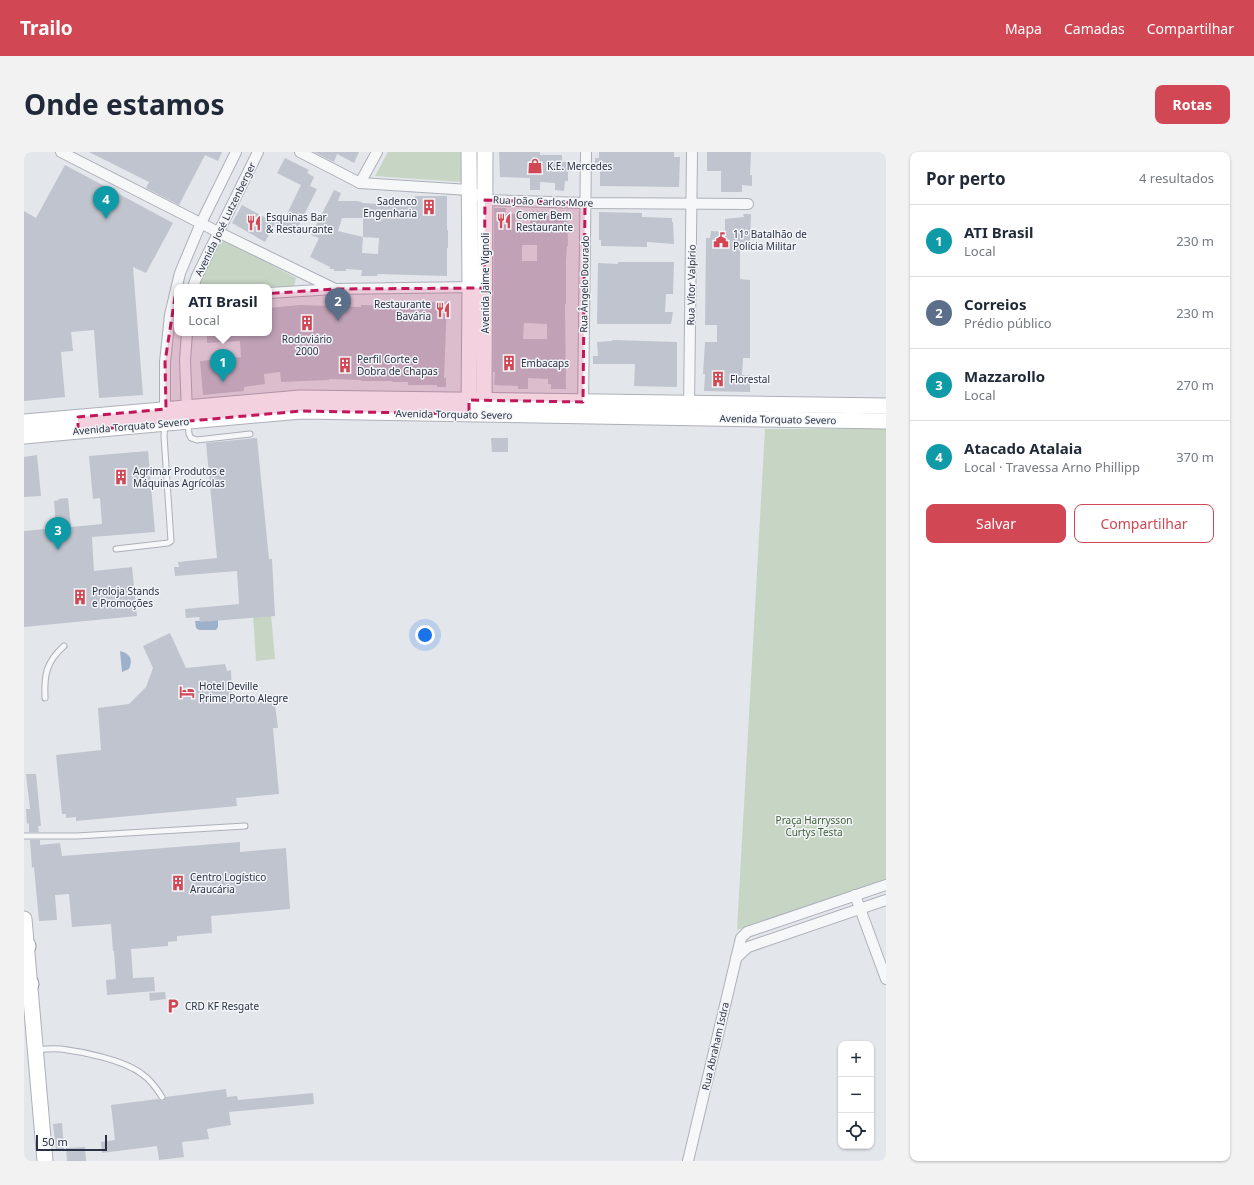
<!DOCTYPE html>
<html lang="pt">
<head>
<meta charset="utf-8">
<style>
	:root { --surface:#fff; --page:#f2f2f3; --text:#1f2937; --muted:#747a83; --line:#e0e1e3; --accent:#d14754 }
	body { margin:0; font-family:"Noto Sans",sans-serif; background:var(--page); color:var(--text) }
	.controls { position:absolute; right:12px; bottom:12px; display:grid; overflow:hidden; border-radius:8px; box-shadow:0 1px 3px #0004 }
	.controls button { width:36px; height:36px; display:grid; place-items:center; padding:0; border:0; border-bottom:1px solid var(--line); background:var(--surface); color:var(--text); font:20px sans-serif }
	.scale { position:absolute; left:12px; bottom:10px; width:71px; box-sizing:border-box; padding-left:4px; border:2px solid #2a3244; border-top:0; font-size:11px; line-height:14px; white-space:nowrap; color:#2a3244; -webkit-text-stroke:3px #f3f5f8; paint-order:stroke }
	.you { position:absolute; left:401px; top:483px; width:14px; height:14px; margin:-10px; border:3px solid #fff; border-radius:50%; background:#1a73e8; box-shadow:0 0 0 6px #1a73e833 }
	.badge { display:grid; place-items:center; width:26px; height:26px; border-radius:50%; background:var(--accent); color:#fff; font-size:13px; font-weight:700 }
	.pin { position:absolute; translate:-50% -33px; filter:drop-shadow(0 1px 2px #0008) }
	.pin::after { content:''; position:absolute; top:21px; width:14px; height:12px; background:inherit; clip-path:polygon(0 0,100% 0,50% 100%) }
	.popup { position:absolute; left:150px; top:132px; width:98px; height:52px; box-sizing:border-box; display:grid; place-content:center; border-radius:8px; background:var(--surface); filter:drop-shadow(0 1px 3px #0005); font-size:13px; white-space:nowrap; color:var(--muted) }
	.popup b { font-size:15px; color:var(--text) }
	.popup::after { content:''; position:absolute; left:50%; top:100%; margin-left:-8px; border:8px solid transparent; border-top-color:var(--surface) }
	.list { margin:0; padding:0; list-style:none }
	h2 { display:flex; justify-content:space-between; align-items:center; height:52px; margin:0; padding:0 16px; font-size:17px }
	h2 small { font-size:13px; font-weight:400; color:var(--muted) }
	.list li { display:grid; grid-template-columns:26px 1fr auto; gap:12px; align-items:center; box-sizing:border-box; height:72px; padding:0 16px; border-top:1px solid var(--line) }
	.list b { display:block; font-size:15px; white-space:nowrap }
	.list p { margin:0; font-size:13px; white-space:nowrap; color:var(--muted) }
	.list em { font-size:13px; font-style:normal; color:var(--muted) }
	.actions { display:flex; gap:8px; padding:12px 16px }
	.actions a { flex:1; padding:9px 0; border:1px solid var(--accent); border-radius:8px; text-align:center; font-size:14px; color:var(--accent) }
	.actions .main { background:var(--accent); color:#fff }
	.icon { flex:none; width:22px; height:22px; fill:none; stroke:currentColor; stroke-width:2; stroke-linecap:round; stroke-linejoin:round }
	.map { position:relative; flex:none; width:862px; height:1009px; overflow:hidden; border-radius:8px }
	header { display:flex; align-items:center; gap:24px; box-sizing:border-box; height:56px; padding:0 20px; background:var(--accent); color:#fff }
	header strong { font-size:19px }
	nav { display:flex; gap:22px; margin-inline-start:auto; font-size:14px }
	.intro { display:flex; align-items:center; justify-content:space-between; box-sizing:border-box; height:96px; padding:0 24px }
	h1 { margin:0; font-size:28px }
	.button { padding:10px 18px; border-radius:8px; background:var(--accent); color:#fff; font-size:14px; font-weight:700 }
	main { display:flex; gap:24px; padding:0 24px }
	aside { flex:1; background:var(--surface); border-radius:8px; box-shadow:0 1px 3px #0004 }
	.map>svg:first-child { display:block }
</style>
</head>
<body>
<header>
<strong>Trailo</strong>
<nav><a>Mapa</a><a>Camadas</a><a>Compartilhar</a></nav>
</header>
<div class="intro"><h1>Onde estamos</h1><a class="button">Rotas</a></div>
<main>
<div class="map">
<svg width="862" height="1009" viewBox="0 0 862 1009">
	<rect width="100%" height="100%" fill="#e3e6eb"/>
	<!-- green -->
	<g fill="#c7d5c4">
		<polygon points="364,0 439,0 438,30 351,24"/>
		<polygon points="195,85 272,126 270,135 245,136 172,135"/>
		<polygon points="741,277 862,277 862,727 713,778"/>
		<polygon points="247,462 251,507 232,509 229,463"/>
	</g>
	<!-- water -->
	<g fill="#9db1cb">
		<polygon points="194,468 194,475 192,478 175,478 172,476 171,469"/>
		<path d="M96 499C107 502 109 508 105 517L98 520Z"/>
	</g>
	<!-- building -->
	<g fill="#c0c4ce" fill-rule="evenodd">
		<polygon points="65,0 198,0 194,9 181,3 155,53 122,36 125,30"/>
		<polygon points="290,0 335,0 330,11 313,2 310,10"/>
		<polygon points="475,0 516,0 516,3 538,3 538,10 547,10 547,20 544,20 544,29 541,29 540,39 531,38 531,31 516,30 516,38 506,38 506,26 476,25"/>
		<polygon points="575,0 650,0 650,5 656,5 655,35 576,34 576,13 571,13 571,6 575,6"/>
		<polygon points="683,0 727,0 726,23 728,23 728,34 718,33 718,40 697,40 697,19 683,19"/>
		<polygon points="261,6 285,18 283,21 290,25 286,34 293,37 270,83 251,74 257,61 262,64 277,33 253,21"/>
		<polygon points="41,13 149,71 122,121 109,115 119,243 75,246 70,178 47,180 49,199 37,200 41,245 0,249 0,59 12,66"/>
		<path d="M310 38 317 41 314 49H333L338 50V51L355 52V49L391 50V44H423V78H424V96H423V124L354 122 353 124H337L338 118 322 117V119H310V117H306V115L286 105 295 86 287 83ZM318 66H339V85L355 86 354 102 338 101 339 85 314 79Z"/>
		<polygon points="218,53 251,71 241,90 208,71"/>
		<path d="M470 56H482V62H491V78H506V59L543 60 544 94H543L542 109V152H541L542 237H527V232H524V227L504 226V237H494V234L470 233 471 220H469ZM498 93H513V109H498ZM500 171 523 172V187H499Z"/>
		<polygon points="575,60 618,61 618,65 648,66 648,70 649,70 650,92 623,90 623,95 577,94 577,88 575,88"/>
		<polygon points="719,62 727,62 726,96 716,96 716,127 726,128 726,206 719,206 718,223 726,223 726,240 680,239 681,222 679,222 681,190 693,190 693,173 681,173 682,86 686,86 687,79 701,80 701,67 720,65"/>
		<polygon points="594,110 650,110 649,142 642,142 641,160 649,160 647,172 573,172 574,111 594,112"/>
		<polygon points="389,150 423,150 420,226 422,226 422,235 413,235 413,233 384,233 384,230 368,230 368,229 337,229 337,228 305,227 305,228 257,230 256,220 240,222 241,232 220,235 220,239 179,243 176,209 217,205 216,189 183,191 183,184 189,183 189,182 194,181 245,181 245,156 276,153 337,155 337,153 369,154 369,156 384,157 384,153 389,153"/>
		<polygon points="588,188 653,190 653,235 610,234 611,212 569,212 569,204 574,204 573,190 588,189"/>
		<polygon points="233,286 245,407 248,407 251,464 176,470 175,465 162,466 161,457 215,452 213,419 151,424 150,415 155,415 154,410 193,406 182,291"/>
		<polygon points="467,286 484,286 484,300 468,300"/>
		<polygon points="124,299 131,380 68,385 70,419 108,415 113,464 0,475 0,379 32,376 30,349 35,348 34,347 44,346 47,375 78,372 76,346 69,347 65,304"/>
		<polygon points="13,303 17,344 0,345 0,305"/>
		<polygon points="146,481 162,516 201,512 203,519 207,518 208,549 250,545 254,576 249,576 255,642 212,646 213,654 52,669 52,665 42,666 42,662 38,662 32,603 77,598 74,556 105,552 122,535 129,516 119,494"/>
		<polygon points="2,622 12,622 17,674 14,674 15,680 5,680 5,671 3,672 2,657 6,657"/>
		<polygon points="6,688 16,688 16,693 36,691 38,704 216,690 216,700 262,696 266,757 187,764 188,781 153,784 153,789 144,790 144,794 107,797 109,826 130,825 131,839 83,843 82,828 92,827 90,799 89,799 87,772 48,775 45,742 31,743 33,768 15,769 10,715 8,716"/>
		<polygon points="141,840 142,847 126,849 125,841"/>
		<polygon points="202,937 203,945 213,944 214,948 289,941 290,952 205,960 207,973 183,977 185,987 158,990 160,1005 135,1008 133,994 78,1001 77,990 91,988 87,953 134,947 139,949 142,945"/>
		<polygon points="38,971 40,997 32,998 29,972"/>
		<polygon points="61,995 62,1009 43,1009 42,996"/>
	</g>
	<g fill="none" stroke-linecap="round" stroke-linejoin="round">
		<!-- lane casing -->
		<g stroke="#acb0b9" stroke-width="7">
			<g id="lane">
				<polyline points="164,271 165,282 167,286 173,288 226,282"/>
				<polyline points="92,397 144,391 147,389 140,284 141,272"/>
				<path d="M21 546C20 523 22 510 40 494"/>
				<polyline points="0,684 53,684 221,674"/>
				<path d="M12 898C20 897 29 896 37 897 60 900 100 908 118 922 127 928 133 937 138 945"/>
			</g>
		</g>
		<!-- street casing -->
		<g stroke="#acb0b9" stroke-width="12">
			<g id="street">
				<polyline points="37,0 194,80 311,137"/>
				<polyline points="276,0 336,31 445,38 461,48 561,51 724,52"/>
				<polyline points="336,31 353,0"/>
				<polyline points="169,135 173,124 234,0"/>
				<polyline points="245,141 311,137 451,135"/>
				<polyline points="163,181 161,208 163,261"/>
				<polyline points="559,256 562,0"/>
				<polyline points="665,256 668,0"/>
				<polyline points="141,264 141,210 146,163 156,121 177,71 212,0"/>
				<polyline points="831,743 862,827"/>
				<polyline points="712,806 724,795 862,748"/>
				<polyline points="664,1009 717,786 723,780 862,733"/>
			</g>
		</g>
		<!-- secondary casing -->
		<g stroke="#acb0b9" stroke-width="17">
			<g id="secondary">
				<polyline points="445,257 446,135 445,0"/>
				<polyline points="460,257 461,0"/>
				<polyline points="0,270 276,246 862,254"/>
				<polyline points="0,284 277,259 862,269"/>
				<polyline points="0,767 21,1009"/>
			</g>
		</g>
		<!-- highway casing -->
		<g stroke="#8a92a2" stroke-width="21">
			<g id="highway">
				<polyline points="0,797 2,794"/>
				<polyline points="0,826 5,832"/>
			</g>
		</g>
		<!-- lane -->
		<use href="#lane" stroke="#f6f7f9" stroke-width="5"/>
		<!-- street -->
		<use href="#street" stroke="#f6f7f9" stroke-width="10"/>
		<!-- secondary -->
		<use href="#secondary" stroke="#fff" stroke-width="15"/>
		<!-- highway -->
		<use href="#highway" stroke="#fff" stroke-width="19"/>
	</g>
	<!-- marked area -->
	<path fill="#c2185b" fill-opacity="0.2" stroke="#c2185b" stroke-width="3" stroke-dasharray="8 5" stroke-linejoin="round" d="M461 48 561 51 559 250 445 248V262L277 259 54 279V265L142 257 141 210 151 145 166 147 311 137 460 136Z"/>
	<!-- icons -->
	<defs>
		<g id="shop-bare" transform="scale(1.2)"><path d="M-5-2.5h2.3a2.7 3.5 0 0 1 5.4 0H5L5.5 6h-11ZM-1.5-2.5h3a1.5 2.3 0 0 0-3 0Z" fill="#d14754" stroke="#f3f5f8" stroke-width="2.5" paint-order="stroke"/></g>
		<g id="building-bare" transform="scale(1.2)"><path d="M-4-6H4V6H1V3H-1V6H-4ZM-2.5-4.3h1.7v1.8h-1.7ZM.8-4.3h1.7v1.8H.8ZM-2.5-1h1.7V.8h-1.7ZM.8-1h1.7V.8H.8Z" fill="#d14754" stroke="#f3f5f8" stroke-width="2.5" paint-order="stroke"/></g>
		<g id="restaurant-bare" transform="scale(1.2)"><path d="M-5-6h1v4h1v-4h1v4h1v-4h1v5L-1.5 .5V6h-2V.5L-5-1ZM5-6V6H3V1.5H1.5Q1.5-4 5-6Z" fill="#d14754" stroke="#f3f5f8" stroke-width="2.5" paint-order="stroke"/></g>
		<g id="civic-bare" transform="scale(1.2)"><path d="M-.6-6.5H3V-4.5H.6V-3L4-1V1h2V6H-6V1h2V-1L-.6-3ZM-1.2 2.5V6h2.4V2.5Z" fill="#d14754" stroke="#f3f5f8" stroke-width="2.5" paint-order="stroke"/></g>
		<g id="hotel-bare" transform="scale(1.2)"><path d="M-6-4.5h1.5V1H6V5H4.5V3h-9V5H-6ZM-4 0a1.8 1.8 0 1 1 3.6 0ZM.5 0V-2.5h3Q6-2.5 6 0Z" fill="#d14754" stroke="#f3f5f8" stroke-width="2.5" paint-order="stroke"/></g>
		<g id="parking-bare" transform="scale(1.2)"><path d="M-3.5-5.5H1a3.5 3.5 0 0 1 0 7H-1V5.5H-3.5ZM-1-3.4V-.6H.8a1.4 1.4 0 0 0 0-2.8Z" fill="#d14754" stroke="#f3f5f8" stroke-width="2.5" paint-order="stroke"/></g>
	</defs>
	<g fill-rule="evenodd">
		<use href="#shop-bare" x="511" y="14"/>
		<use href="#building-bare" x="405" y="55"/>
		<use href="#restaurant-bare" x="480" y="69"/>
		<use href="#restaurant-bare" x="230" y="71"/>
		<use href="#civic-bare" x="697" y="88"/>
		<use href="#restaurant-bare" x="419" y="158"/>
		<use href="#building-bare" x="283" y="171"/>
		<use href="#building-bare" x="485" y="211"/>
		<use href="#building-bare" x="321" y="213"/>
		<use href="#building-bare" x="694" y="227"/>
		<use href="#building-bare" x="97" y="325"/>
		<use href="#building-bare" x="56" y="445"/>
		<use href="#hotel-bare" x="163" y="540"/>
		<use href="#building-bare" x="154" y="731"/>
		<use href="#parking-bare" x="149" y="854"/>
	</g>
	<g text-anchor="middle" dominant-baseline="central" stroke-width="3" stroke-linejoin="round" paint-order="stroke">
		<!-- poi labels -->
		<g font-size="10" fill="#2a3244" stroke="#f3f5f8" text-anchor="start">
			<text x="523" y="14">K.E. Mercedes</text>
			<text x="393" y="49" text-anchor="end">Sadenco<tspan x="393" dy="12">Engenharia</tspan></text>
			<text x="492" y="63">Comer Bem<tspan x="492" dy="12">Restaurante</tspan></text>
			<text x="242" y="65">Esquinas Bar<tspan x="242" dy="12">&amp; Restaurante</tspan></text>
			<text x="709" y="82">11º Batalhão de<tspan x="709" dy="12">Polícia Militar</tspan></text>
			<text x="407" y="152" text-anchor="end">Restaurante<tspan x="407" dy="12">Bavária</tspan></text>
			<text x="283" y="187" text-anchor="middle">Rodoviário<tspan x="283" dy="12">2000</tspan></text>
			<text x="333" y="207">Perfil Corte e<tspan x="333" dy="12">Dobra de Chapas</tspan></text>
			<text x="497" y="211">Embacaps</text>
			<text x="706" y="227">Florestal</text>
			<text x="109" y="319">Agrimar Produtos e<tspan x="109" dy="12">Máquinas Agrícolas</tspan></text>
			<text x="68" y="439">Proloja Stands<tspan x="68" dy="12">e Promoções</tspan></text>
			<text x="175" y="534">Hotel Deville<tspan x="175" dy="12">Prime Porto Alegre</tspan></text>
			<text x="166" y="725">Centro Logístico<tspan x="166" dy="12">Araucária</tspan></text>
			<text x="161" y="854">CRD KF Resgate</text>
		</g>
		<!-- street labels -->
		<g font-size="10" fill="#2a3244" stroke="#f3f5f8">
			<text transform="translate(519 49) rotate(2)">Rua João Carlos More</text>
			<text transform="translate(201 67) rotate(-64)">Avenida José Lutzenberger</text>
			<text transform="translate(461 131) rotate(-90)">Avenida Jaime Vignoli</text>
			<text transform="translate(560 132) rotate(-89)">Rua Ângelo Dourado</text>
			<text transform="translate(667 133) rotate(-89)">Rua Vítor Valpírio</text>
			<text transform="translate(430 262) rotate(1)">Avenida Torquato Severo</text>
			<text transform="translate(754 267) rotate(1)">Avenida Torquato Severo</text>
			<text transform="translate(107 274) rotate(-5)">Avenida Torquato Severo</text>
			<text transform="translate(691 894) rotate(-77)">Rua Abraham Isdra</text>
		</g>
		<!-- park labels -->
		<g font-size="10" fill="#3d6037" stroke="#f3f5f8">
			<text x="790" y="668">Praça Harrysson<tspan x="790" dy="12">Curtys Testa</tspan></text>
		</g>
	</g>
</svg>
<div class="controls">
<button>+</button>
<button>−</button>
<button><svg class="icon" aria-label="locate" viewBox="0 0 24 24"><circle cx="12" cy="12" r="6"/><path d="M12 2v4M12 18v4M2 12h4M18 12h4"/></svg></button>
</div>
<div class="scale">50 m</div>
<div class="you"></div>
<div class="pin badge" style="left:199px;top:230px;background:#0f9aa8">1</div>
<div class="popup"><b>ATI Brasil</b>Local</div>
<div class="pin badge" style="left:314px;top:169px;background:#5c6f8a">2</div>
<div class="pin badge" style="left:34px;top:398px;background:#0f9aa8">3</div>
<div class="pin badge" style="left:82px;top:67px;background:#0f9aa8">4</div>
</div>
<aside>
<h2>Por perto<small>4 resultados</small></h2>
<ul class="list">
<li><span class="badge" style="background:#0f9aa8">1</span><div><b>ATI Brasil</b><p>Local</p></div><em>230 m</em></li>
<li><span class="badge" style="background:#5c6f8a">2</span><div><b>Correios</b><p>Prédio público</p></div><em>230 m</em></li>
<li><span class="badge" style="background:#0f9aa8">3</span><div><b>Mazzarollo</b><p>Local</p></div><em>270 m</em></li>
<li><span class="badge" style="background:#0f9aa8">4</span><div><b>Atacado Atalaia</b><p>Local · Travessa Arno Phillipp</p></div><em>370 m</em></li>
</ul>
<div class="actions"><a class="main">Salvar</a><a>Compartilhar</a></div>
</aside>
</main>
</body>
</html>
